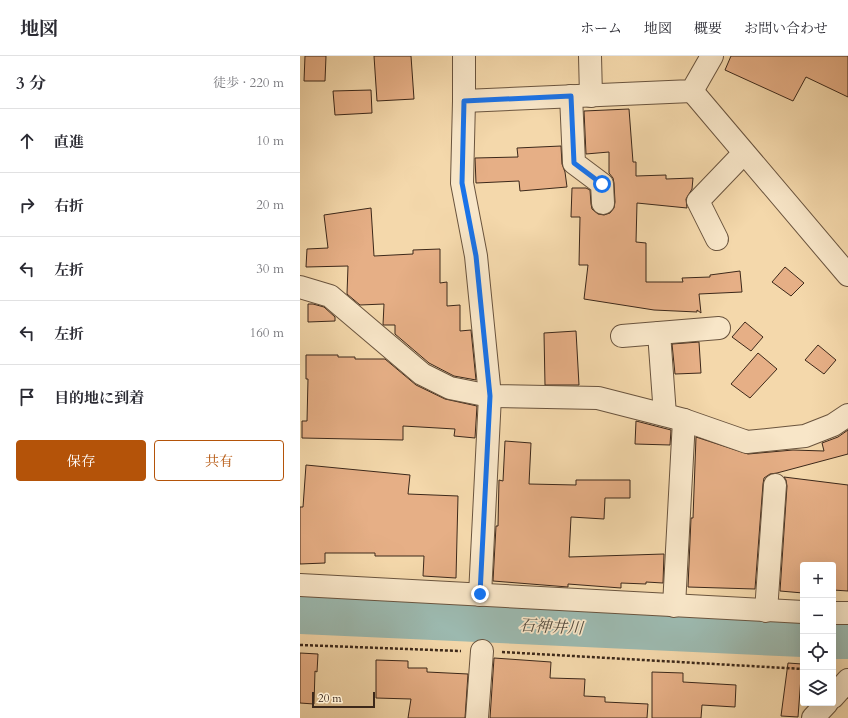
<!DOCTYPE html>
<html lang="ja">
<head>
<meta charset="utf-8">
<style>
	:root { --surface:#fff; --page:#f7f7f7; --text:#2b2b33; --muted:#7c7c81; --line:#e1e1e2; --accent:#b45309 }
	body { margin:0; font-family:Cardo,"Noto Serif JP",serif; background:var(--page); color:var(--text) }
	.controls { position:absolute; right:12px; bottom:12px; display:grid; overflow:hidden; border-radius:4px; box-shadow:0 4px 16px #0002 }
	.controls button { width:36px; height:36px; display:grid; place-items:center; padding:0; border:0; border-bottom:1px solid var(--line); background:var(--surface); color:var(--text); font:20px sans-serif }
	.scale { position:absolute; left:12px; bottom:10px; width:63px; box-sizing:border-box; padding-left:4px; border:2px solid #3c281a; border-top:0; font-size:11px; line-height:14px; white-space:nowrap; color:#3c281a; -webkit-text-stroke:3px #f8e6c8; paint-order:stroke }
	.stop { position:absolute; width:12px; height:12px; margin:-9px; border:3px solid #1a73e8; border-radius:50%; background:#fff }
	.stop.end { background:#1a73e8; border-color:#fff; box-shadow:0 1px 4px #0008 }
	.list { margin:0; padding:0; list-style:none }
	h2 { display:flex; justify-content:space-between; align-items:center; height:52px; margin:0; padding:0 16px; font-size:17px }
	h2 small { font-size:13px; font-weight:400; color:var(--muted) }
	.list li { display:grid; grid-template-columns:26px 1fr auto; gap:12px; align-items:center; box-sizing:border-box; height:64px; padding:0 16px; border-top:1px solid var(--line) }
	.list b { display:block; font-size:15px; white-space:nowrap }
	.list em { font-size:13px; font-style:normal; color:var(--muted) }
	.actions { display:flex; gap:8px; padding:12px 16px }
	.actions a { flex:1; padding:9px 0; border:1px solid var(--accent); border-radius:4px; text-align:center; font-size:14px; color:var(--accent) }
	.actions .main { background:var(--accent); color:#fff }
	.icon { flex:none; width:22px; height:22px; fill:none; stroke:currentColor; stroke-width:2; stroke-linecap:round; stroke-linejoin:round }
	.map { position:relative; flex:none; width:548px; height:662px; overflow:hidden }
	header { display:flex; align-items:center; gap:24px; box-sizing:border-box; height:56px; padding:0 20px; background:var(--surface); border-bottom:1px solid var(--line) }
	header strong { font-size:19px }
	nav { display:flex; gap:22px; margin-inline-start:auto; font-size:14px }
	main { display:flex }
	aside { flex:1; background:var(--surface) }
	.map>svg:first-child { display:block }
</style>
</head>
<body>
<header>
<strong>地図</strong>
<nav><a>ホーム</a><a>地図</a><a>概要</a><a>お問い合わせ</a></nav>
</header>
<main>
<aside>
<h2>3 分<small>徒歩 · 220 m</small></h2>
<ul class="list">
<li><svg class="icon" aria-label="ahead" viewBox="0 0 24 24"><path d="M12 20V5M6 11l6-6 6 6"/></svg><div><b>直進</b></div><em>10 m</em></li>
<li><svg class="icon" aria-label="right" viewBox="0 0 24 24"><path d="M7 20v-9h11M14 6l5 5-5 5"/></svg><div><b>右折</b></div><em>20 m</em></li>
<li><svg class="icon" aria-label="left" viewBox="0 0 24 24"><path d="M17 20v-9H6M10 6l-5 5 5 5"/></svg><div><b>左折</b></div><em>30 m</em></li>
<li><svg class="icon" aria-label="left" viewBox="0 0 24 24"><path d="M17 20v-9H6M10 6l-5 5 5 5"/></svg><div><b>左折</b></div><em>160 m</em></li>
<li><svg class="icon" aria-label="arrive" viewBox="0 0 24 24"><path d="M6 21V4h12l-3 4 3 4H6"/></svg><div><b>目的地に到着</b></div></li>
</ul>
<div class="actions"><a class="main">保存</a><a>共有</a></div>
</aside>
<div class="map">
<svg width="548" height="662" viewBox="0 0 548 662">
	<rect width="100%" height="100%" fill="#f4d8ab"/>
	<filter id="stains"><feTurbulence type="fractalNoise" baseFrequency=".005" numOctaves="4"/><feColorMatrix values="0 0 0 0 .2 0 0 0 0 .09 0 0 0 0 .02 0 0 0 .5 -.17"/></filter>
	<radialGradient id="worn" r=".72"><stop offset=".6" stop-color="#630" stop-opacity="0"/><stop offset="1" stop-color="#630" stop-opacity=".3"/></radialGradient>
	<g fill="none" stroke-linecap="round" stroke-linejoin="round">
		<!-- river -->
		<g stroke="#9cb9af" stroke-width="38">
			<polyline points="0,559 503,582"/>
			<polyline points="533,584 548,584"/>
		</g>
	</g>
	<!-- building -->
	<g fill="#e6af86" stroke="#3c281a">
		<polygon points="5,0 26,0 25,25 4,25"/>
		<polygon points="74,0 111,0 114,43 77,45"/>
		<polygon points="431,0 548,0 548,41 506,21 493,45 425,14"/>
		<polygon points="71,34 72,57 35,59 33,35"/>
		<polygon points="329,53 333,106 336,106 336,120 366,119 366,123 393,122 392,133 386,143 387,152 337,147 336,186 346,187 346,226 383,226 382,222 410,221 410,219 440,215 442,236 399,238 401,257 397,254 397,256 354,254 284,243 288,209 279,209 280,161 271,161 272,132 286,132 290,134 291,148 292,153 298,158 304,159 310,157 314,152 315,146 314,127 313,122 309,117 309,96 286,98 284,55"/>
		<polygon points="261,90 262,108 265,116 267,131 220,135 219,125 176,127 175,102 218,101 217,92"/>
		<polygon points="71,152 74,200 113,198 113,194 140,193 140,227 147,226 147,250 160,249 160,275 171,274 176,324 154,320 129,307 95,278 95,269 83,269 84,248 60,249 47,238 48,210 6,211 7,193 28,192 24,159"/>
		<polygon points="485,211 504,227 491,240 472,226"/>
		<polygon points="8,248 13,248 24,251 35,261 35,265 8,266"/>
		<polygon points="445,266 463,281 451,295 432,281"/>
		<polygon points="276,275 279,329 245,329 244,277"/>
		<polygon points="399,286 401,317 375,318 372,288"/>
		<polygon points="518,289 536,304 524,318 505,304"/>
		<polygon points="458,297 477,313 450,342 431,328"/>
		<polygon points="6,299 38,299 38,301 55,301 55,303 85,303 116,329 145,343 177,350 175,382 154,380 155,373 103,370 103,384 2,382 2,365 7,365 8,323 6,323"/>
		<polygon points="336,365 371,374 370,389 335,388"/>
		<polygon points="548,374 548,398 477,417 470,418 464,422 463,428 455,533 388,531 391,462 393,462 396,381 448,398 493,394 524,395 522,387 538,381"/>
		<polygon points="205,385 231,387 229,428 276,429 276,424 330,424 330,442 305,442 304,463 271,461 269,501 364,498 363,527 346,526 346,528 321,527 321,532 268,528 268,531 193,525 196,470 198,470 199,424 203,425"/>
		<polygon points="6,409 110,419 108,438 158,440 156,522 123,520 124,500 75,500 75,497 25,497 25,507 0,508 0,451 3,451"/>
		<polygon points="484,421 548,429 548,535 533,534 533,509 503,509 503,537 480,535 487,430 486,424"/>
		<polygon points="0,597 18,598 17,616 15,615 14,648 0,647"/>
		<polygon points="194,602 251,606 250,622 285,623 284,640 305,641 305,646 348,648 347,662 190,662"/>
		<polygon points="76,604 108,605 108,612 127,612 127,616 168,618 165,662 108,662 111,643 76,642"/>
		<polygon points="488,607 502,608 498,661 481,660"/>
		<polygon points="352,616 383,617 383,626 436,629 435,651 402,649 401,662 352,662"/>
	</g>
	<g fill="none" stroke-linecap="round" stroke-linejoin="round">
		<!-- minor casing -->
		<g stroke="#6a543e" stroke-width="24">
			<g id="minor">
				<polyline points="164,0 164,45 162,127 176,200 190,340 180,539"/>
				<polyline points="290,0 291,40"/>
				<polyline points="392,35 548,219"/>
				<polyline points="271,40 274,107 302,128 303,147"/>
				<polyline points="164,45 392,35 412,0"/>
				<polyline points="417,183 398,145 444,97"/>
				<polyline points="0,231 30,240 122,318 150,332 190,340 298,342 384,364 447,386 505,380 533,369 548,359"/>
				<polyline points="359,277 365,359"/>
				<polyline points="322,280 419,272"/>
				<polyline points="0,529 503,556"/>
				<polyline points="374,550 384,364"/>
				<polyline points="466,555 475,429"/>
				<polyline points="533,557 548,557"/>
				<polyline points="533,641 548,624"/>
				<polyline points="177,662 182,595"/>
				<polyline points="513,662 527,647"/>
			</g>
		</g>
		<!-- path -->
		<g stroke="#3c281a" stroke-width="2.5" stroke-dasharray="3 2" stroke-linecap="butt">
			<polyline points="0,589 161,595"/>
			<polyline points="202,596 503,613"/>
		</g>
		<!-- minor -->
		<use href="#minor" stroke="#f8e6c8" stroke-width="22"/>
	</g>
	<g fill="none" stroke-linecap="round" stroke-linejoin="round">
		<!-- route -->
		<polyline stroke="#1a73e8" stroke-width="5" points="180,538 190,340 176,200 162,127 164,45 271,40 274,107 302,128"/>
	</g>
	<g text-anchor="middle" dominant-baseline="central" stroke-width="3.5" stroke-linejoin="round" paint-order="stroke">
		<!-- water labels -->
		<g font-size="16" font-style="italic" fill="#544c3f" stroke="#f8e6c8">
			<text transform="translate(251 571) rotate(3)">石神井川</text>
		</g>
	</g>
	<rect width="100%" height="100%" filter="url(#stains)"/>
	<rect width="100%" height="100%" fill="url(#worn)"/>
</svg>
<div class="controls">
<button>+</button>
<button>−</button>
<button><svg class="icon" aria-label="locate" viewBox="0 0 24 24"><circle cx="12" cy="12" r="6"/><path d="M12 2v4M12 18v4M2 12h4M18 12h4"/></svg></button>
<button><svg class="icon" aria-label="layers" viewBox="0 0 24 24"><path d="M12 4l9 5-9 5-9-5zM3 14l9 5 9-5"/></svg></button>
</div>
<div class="scale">20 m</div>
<div class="stop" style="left:302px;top:128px"></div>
<div class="stop end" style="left:180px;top:538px"></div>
</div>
</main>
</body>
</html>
